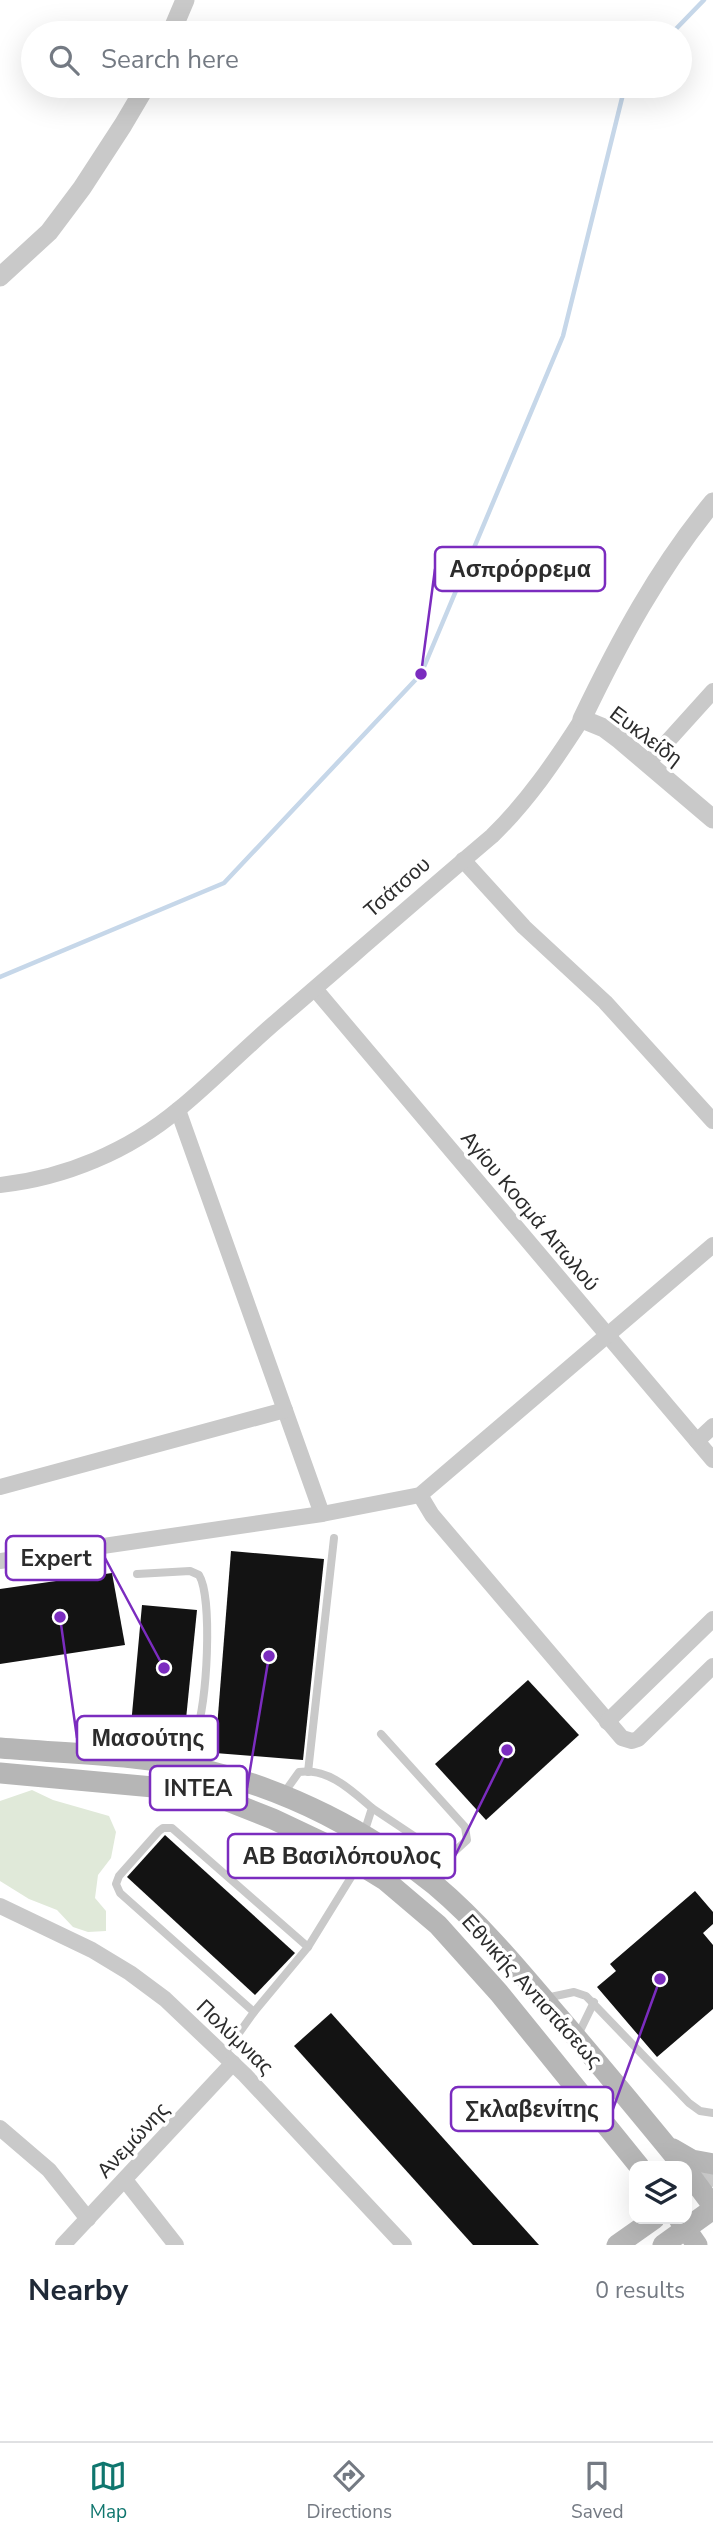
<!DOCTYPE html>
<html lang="en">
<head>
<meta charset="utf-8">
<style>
	:root { --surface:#fff; --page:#f6f6f7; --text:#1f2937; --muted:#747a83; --line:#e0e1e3; --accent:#0f766e }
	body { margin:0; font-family:"Nunito Sans",sans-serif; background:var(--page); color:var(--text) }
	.controls { position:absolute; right:21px; bottom:21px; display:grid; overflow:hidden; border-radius:14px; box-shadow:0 7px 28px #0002 }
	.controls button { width:63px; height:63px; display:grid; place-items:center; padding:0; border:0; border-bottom:2px solid var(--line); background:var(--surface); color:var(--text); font:35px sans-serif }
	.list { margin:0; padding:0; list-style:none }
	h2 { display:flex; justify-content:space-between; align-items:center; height:91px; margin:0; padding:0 28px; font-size:30px }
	h2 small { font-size:23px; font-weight:400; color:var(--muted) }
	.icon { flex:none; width:38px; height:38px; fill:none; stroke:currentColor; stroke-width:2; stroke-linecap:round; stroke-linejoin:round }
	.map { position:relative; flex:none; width:713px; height:2245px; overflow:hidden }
	.search { position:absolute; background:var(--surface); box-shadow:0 7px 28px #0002; left:21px; right:21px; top:21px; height:77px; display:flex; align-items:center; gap:18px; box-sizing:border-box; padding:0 24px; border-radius:38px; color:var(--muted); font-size:26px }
	.sheet { height:196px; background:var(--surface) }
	nav { display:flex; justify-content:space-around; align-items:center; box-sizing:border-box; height:98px; border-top:2px solid var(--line); background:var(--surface); font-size:19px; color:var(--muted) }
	nav a { display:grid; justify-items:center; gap:4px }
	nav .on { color:var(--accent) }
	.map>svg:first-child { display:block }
</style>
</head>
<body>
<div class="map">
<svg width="713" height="2245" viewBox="0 0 713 2245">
	<rect width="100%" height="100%" fill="#fff"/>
	<!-- green -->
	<polygon fill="#e0e9d9" points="32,1790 53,1800 109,1816 116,1832 111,1858 98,1875 95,1898 106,1911 106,1931 88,1932 73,1927 57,1910 29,1899 0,1881 0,1801"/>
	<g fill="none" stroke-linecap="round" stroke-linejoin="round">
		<!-- stream -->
		<g stroke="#c6d7e9" stroke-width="4.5">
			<polyline points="672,33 704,0"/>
			<polyline points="0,977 224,883 421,674 563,336 625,86"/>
		</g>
	</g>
	<!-- building -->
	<g fill="#131313">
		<polygon points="231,1551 324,1559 303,1760 215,1753"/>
		<polygon points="112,1573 125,1645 0,1664 0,1589"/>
		<polygon points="142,1605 197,1610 185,1729 183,1730 131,1725"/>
		<polygon points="528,1680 579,1735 486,1820 435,1764"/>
		<polygon points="165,1835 295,1953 255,1995 127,1877"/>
		<polygon points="695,1891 713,1912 713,1924 703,1933 713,1945 713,2009 657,2057 597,1987 616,1971 610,1964"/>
		<polygon points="331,2013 539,2245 473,2245 294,2046"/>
	</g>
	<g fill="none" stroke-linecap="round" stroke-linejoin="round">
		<!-- service -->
		<g stroke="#c9c9c9" stroke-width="8">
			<path d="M137 1732 183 1737 196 1732C207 1707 213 1598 199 1575L190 1571 137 1574"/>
			<polyline points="175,1762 178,1736"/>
			<polyline points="308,1772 334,1538"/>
			<path d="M284 1793 299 1772C329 1768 351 1790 372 1808L364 1833"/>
			<polyline points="372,1808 429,1846 455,1851 467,1840 465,1827 381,1734"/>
			<polyline points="546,1998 574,1992 586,1996 689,2103 700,2111 713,2113"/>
			<polyline points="254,2012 120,1893 116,1884 119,1876 159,1831 163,1828 172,1828 308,1947"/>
			<polyline points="577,2037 594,2002"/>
			<polyline points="224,2054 254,2012 308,1947 358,1866"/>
		</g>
		<!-- minor -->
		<g stroke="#c9c9c9" stroke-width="16">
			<polyline points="648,763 713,691"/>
			<polyline points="463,860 524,927 605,1002 713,1121"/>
			<polyline points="315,989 713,1460"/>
			<polyline points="178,1110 322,1514"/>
			<path d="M0 1185C65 1178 129 1151 179 1109 213 1081 244 1049 278 1020 349 959 420 897 492 836 528 801 555 761 582 719"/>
			<polyline points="697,1441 713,1426"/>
			<polyline points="0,1487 285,1410"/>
			<polyline points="420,1495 432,1515 622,1738 632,1741 638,1739 713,1666"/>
			<polyline points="0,1561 322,1514 420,1495 713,1245"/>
			<polyline points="607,1722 713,1619"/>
			<polyline points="0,1906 92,1950 130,1973 165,1999 245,2075 404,2245"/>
			<polyline points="0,2128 49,2170 88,2219"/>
			<polyline points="125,2180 176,2245"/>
			<polyline points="63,2245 233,2063"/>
		</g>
		<!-- tertiary -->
		<g stroke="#c9c9c9" stroke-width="19">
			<polyline points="171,33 185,0"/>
			<polyline points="0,277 49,232 82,188 123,125 146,86"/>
			<path d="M713 502C658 569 619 642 582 719L604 728 620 740 713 819"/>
			<polyline points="698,2185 713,2175"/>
		</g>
		<!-- secondary -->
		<g stroke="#b6b6b6" stroke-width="21">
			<path d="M0 1748C68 1754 138 1754 205 1770 287 1790 369 1831 435 1885 480 1923 519 1970 558 2016 600 2065 642 2116 683 2166"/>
			<polyline points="0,1773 164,1788 220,1798 273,1819 328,1845 385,1880 438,1925 499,1993 639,2166"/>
			<polyline points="673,2149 692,2160 713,2164"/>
			<polyline points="687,2171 713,2206"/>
			<polyline points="679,2219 697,2245"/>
			<polyline points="617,2245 654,2219"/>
			<polyline points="663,2245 713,2209"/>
		</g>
	</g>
	<g text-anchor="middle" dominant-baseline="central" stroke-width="7" stroke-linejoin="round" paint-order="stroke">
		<!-- street labels -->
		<g font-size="21" fill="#2c2c2c" stroke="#fff">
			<text transform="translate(646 736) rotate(37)">Ευκλείδη</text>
			<text transform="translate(397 887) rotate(-41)">Τσάτσου</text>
			<text transform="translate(530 1211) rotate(50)">Αγίου Κοσμά Αιτωλού</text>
			<text transform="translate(532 1991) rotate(48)">Εθνικής Αντιστάσεως</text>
			<text transform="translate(235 2037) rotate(44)">Πολύμνιας</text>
			<text transform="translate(133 2140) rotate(-47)">Ανεμώνης</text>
		</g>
	</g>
	<!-- callouts -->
	<path fill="none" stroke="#7b2cbf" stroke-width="2.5" d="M421 674L435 569M164 1668L105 1558M60 1617L77 1738M269 1656L247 1788M507 1750L455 1856M660 1979L613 2109"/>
	<g fill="#7b2cbf" stroke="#fff" stroke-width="2.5">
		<circle cx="421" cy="674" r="7"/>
		<circle cx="164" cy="1668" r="7"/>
		<circle cx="60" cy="1617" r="7"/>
		<circle cx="269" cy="1656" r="7"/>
		<circle cx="507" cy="1750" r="7"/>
		<circle cx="660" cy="1979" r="7"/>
	</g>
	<g fill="#fff" stroke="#7b2cbf" stroke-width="2.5">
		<rect x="435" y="547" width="170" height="44" rx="7"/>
		<rect x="6" y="1536" width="99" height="44" rx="7"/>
		<rect x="77" y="1716" width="141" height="44" rx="7"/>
		<rect x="150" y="1766" width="97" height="44" rx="7"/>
		<rect x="228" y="1834" width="227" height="44" rx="7"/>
		<rect x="451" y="2087" width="162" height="44" rx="7"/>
	</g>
	<g font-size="23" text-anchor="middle" font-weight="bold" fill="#2c2c2c">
		<text x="520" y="577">Ασπρόρρεμα</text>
		<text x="56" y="1566">Expert</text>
		<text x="148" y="1746">Μασούτης</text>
		<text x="198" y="1796">INTEA</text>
		<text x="342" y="1864">ΑΒ Βασιλόπουλος</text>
		<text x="532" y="2117">Σκλαβενίτης</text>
	</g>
</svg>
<div class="controls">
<button><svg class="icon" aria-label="layers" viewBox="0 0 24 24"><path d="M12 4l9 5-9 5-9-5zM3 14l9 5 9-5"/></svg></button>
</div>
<div class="search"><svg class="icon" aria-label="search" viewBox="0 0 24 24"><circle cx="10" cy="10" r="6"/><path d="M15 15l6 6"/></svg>Search here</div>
</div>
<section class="sheet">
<h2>Nearby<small>0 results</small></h2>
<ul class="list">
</ul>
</section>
<nav>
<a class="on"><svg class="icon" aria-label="map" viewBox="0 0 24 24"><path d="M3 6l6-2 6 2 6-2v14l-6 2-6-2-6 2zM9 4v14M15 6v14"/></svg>Map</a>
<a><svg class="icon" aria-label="directions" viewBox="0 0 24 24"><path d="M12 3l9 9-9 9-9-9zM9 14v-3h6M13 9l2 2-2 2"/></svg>Directions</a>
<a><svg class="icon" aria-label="saved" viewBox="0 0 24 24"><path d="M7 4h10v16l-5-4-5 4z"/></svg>Saved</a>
</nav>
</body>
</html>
